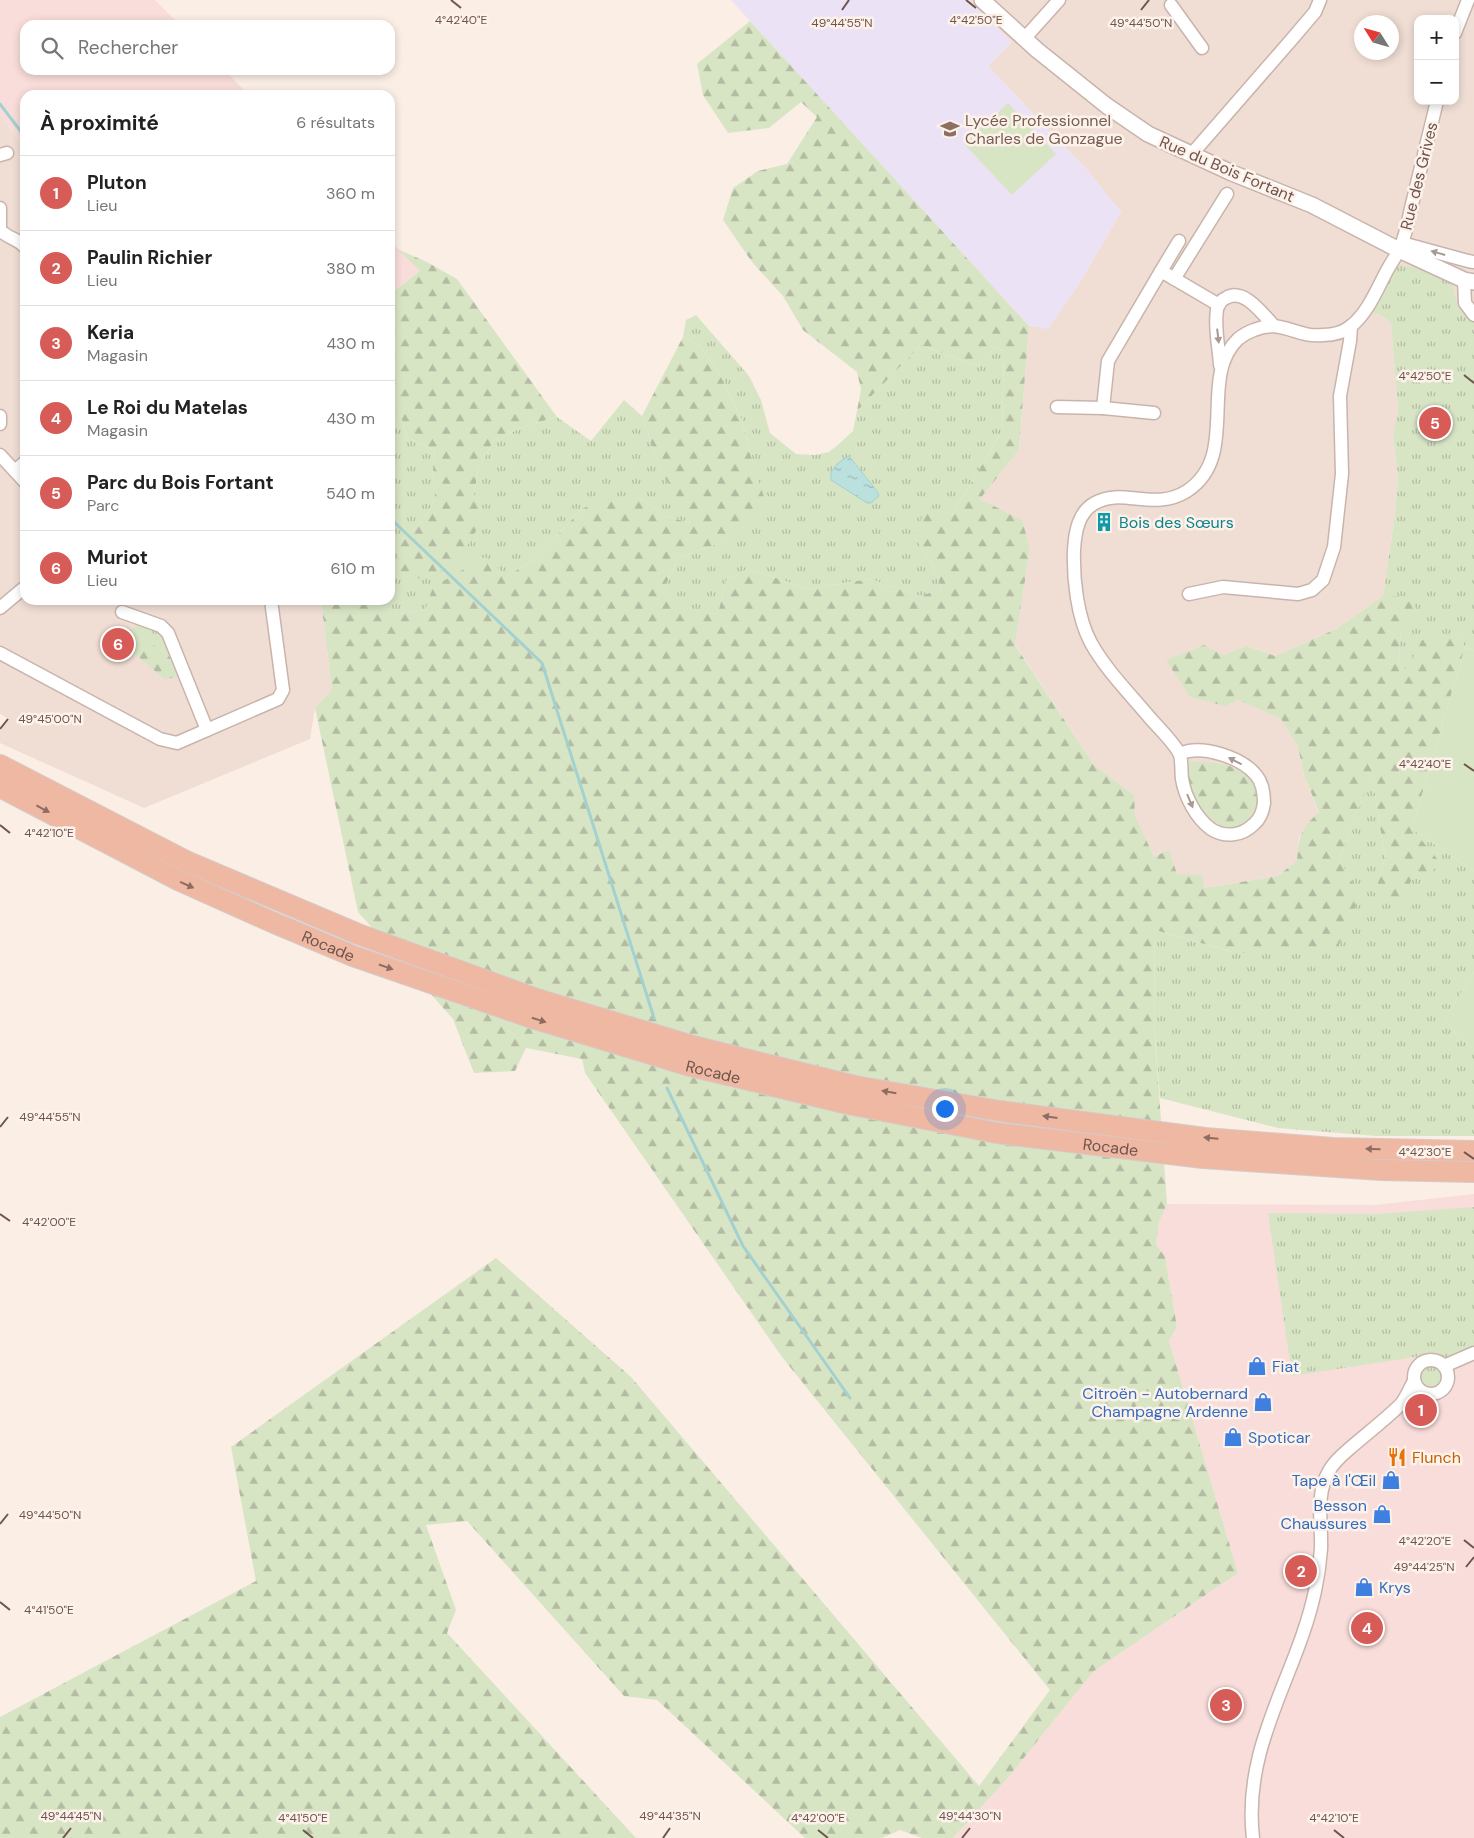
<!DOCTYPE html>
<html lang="fr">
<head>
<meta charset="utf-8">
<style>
	:root { --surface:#fff; --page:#f2f2f2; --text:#222; --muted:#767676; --line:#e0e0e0; --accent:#d75c57 }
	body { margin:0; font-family:"DM Sans",sans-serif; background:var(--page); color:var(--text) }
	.controls { position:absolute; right:15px; top:15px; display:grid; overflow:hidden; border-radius:10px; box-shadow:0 2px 8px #0003 }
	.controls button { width:45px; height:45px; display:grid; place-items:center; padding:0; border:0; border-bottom:1px solid var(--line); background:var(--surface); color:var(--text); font:25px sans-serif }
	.compass { position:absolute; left:1354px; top:15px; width:45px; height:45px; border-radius:50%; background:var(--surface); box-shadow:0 2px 8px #0003; rotate:307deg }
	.you { position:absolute; left:944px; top:1108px; width:18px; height:18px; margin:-12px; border:4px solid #fff; border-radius:50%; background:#1a73e8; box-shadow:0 0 0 8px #1a73e833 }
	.badge { display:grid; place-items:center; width:32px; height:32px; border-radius:50%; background:var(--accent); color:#fff; font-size:16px; font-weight:700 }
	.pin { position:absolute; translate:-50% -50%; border:2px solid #fff; box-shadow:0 1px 5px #0006 }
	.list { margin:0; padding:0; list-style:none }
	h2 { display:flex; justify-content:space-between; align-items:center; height:65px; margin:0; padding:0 20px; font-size:21px }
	h2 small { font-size:16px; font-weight:400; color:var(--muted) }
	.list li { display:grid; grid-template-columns:32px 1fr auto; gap:15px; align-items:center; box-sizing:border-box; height:75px; padding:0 20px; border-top:1px solid var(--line) }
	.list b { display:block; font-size:19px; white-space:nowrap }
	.list p { margin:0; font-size:16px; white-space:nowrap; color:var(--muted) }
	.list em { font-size:16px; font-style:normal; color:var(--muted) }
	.icon { flex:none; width:28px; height:28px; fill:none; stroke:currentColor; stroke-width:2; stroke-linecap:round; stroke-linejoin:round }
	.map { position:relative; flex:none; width:1474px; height:1838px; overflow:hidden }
	.search { position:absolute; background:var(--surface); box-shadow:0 2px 8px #0003; left:20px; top:20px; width:375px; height:55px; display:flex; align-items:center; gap:12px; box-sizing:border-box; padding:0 18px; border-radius:15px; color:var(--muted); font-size:19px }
	.panel { position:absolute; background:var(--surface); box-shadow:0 2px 8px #0003; left:20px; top:90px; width:375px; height:515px; border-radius:15px }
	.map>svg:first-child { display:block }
</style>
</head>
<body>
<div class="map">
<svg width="1474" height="1838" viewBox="0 0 1474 1838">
	<defs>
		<pattern id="grass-tufts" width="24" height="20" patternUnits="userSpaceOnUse" patternTransform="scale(1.25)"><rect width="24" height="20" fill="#d8e5c5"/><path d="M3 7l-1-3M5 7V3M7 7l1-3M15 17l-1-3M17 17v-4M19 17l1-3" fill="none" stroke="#b3bca2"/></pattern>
		<pattern id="forest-firs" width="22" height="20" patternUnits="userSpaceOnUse" patternTransform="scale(1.25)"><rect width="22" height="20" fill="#d8e5c5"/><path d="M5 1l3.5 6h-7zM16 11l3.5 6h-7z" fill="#b3bca2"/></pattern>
		<pattern id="water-ripples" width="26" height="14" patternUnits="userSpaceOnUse" patternTransform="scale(1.25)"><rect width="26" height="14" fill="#bbe1df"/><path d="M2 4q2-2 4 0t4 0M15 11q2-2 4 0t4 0" fill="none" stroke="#9cb9b7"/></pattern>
	</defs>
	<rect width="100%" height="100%" fill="#faeee5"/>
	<!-- residential -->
	<g fill="#f0ded4" fill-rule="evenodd">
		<path d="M968 0H1474V322L1457 304 1454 298 1371 312 1381 315 1391 323 1398 411 1393 435 1398 477 1395 514 1383 596 1336 629 1275 656 1247 646 1222 655 1238 700 1281 719 1298 747 1304 775 1319 813 1311 820 1299 837 1297 860 1278 876 1203 888 1177 874 1154 857 1134 816V795L1094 765 1015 644 1030 548 1022 520 980 499 1019 450 1029 326 1048 328 1079 284 1121 212 1088 171 988 66 1012 42ZM1418 19H1455V101H1418ZM1362 22H1392V52H1362Z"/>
		<polygon points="0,115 25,149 25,600 321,600 332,690 315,708 310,739 144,808 0,743 0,731 7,718 0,714"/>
	</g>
	<!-- commercial -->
	<g fill="#f9ddda">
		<polygon points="0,0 155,0 180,25 25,25 25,70 224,70 249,95 25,95 25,149 0,115"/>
		<polygon points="390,241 420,271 390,294"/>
		<polygon points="1474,1194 1474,1838 953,1838 1006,1780 1094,1671 1238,1573 1169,1341 1177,1327 1165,1256 1156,1245 1159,1222 1167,1204 1375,1205"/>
	</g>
	<!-- education -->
	<polygon fill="#ebe2f6" points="731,0 968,0 1012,42 988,66 1088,171 1121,212 1079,284 1048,329 1029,326"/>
	<!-- grass -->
	<g fill="url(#grass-tufts)">
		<path d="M1397 265 1423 268 1452 281C1456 307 1459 303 1474 322V651L1465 647 1457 635 1406 671 1399 660 1401 629 1411 596H1383L1395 514 1398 477 1393 435 1398 411 1391 323 1381 315 1370 312Z"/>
		<polygon points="696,315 749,376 761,400 770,433 796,454 815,455 829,452 839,444 853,431 857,411 921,345 977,366 995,347 1004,351 1002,431 952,515 916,539 934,568 942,589 920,596 869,579 809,589 748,569 727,579 718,613 696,615 662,593 679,557 723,542 750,454 742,420 718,371 698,344 683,337 686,320"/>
		<polygon points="624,400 642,416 660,469 692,523 665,516 640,498 582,509 535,559 507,576 425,610 392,615 379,602 378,600 390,600 390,408 399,409 407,437 435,451 433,466 435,498 426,516 397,548 486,515 474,495 478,470 494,440 528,425 557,417 591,441"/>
		<path d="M140 624C166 632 164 636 175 661L148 641 127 632Z"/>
		<polygon points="1372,774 1385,858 1375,894 1412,829 1474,871 1474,972 1445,1019 1454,1032 1474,1049 1474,1136 1376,1136 1278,1128 1160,1098 1154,1024 1155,930 1232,952 1360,897 1339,859"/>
		<polygon points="1474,1207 1474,1347 1450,1358 1428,1355 1292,1376 1268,1213 1375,1214"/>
		<circle cx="1431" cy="1377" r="11"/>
	</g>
	<!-- forest -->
	<g fill="url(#forest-firs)">
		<path d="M750 21 1029 326 1019 450 980 499 1022 520 1030 548 1015 645 1094 765 1134 795 1135 816 1154 857 1169 850 1177 874 1203 875 1204 888 1278 876 1297 860C1299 835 1300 830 1319 812L1304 775 1298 747 1281 719 1238 700 1225 706 1190 697 1166 660 1204 645 1222 655 1247 646 1275 656 1336 629 1383 596H1411L1418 615 1401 630 1399 660 1406 671 1422 640 1457 635 1465 647 1412 829 1440 862 1426 879 1412 878 1401 909 1375 893 1385 858 1372 775 1339 859 1360 896 1337 949 1236 953 1155 930 1154 1024 1167 1204 1159 1222 1156 1245 1165 1256 1177 1327 1169 1341 1238 1573 1094 1671 1006 1780 953 1838H922L900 1830 882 1838H805L657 1700 624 1696 467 1521 426 1525 456 1610 447 1633 636 1838H0V1717L256 1581 231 1447 496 1258 631 1377 979 1786 1050 1690 782 1357 585 1073 582 1059 526 1048 515 1071 474 1073 453 1019 358 912 315 708 332 690 321 600H378L392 615 425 610 433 587 485 557 507 576 535 559 582 509 599 501 640 498 665 516 691 523 660 469 642 416 683 337 698 344 718 371 742 420 750 454 766 503 723 542 679 557 662 593 696 614 718 613 727 579 748 569 809 589 869 579 920 596 942 589 934 568 916 539 924 509 952 515 1002 431 1004 351 995 347 977 366 921 345 857 411 861 389 857 372 803 330 783 296 752 262 723 220 733 188 758 171 787 164 817 117 801 102 769 128 728 133 703 95 697 64Z"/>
		<polygon points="397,249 427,262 457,279 557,417 528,425 494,440 478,470 474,495 486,514 457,563 424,579 401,576 397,548 426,516 435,498 433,466 435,451 407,437 399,409 390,408 390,294 420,271"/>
		<polygon points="127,632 148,641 175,661 179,677 164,679 135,654 122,647"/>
		<path d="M1186 761C1207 762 1237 761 1251 781 1255 787 1256 797 1258 803 1255 808 1252 816 1248 820 1222 844 1197 806 1189 785 1186 778 1187 769 1186 761Z"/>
	</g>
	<!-- garden -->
	<g fill="#d8e5c5">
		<polygon points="1008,103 1056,154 1012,195 964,144"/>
		<polygon points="1465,647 1474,651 1474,871 1412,829"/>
		<polygon points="1474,972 1474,1049 1454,1032 1445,1019"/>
	</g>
	<!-- water -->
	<polygon fill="url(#water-ripples)" stroke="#a3d1d0" points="849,456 877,491 879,496 871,503 867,503 831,480 831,472 838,463"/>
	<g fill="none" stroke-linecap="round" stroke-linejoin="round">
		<!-- stream -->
		<g stroke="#a3d1d0" stroke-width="3">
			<polyline points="0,104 25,137"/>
			<polyline points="390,518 542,663 654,1018"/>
			<polyline points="667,1088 743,1246 850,1398"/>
		</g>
		<!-- minor casing -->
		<g stroke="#c9b4ac" stroke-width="15">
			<g id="minor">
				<polyline points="1171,5 1202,48"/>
				<polyline points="1455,33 1468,0"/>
				<polyline points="1024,39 1059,0"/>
				<polyline points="0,155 7,153"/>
				<polyline points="1191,155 1292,39 1315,12 1320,0"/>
				<polyline points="0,208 0,232"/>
				<path d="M1 231C8 238 18 239 25 247"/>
				<polyline points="1402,243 1468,261 1474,262"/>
				<polyline points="1161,271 1179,241"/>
				<polyline points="1174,279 1227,194"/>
				<polyline points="1464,280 1465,303 1474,315"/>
				<path d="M1220 365C1219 347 1214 327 1217 310 1217 305 1221 300 1226 298 1243 287 1262 313 1273 325"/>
				<polyline points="1057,407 1103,408"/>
				<polyline points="1154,413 1103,408 1108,361 1161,271 1219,305"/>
				<polyline points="0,416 0,424"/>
				<polyline points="0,455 25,482"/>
				<polyline points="15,471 25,462"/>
				<polyline points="1189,594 1223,587 1298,594 1312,590 1323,580 1334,547 1342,474 1340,396 1350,341 1351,326"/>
				<polyline points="0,608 25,587"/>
				<polyline points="122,612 161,626 168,633 207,730"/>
				<polyline points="0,653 160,739 177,743 278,699 283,690 271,600"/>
				<path d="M1180 754C1201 744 1241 757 1256 775 1262 782 1264 794 1264 803 1263 811 1260 819 1254 824 1242 836 1225 838 1211 829 1196 818 1185 797 1182 779 1181 771 1182 762 1180 755 1177 746 1157 726 1150 718 1130 694 1106 670 1091 643 1077 617 1073 578 1074 550 1075 533 1078 512 1095 503 1122 487 1154 512 1187 491 1241 456 1197 378 1238 339 1243 335 1248 332 1254 330 1282 318 1295 338 1323 335 1332 335 1343 333 1351 326 1369 312 1378 286 1389 267 1393 260 1398 253 1401 246 1407 231 1409 215 1413 200 1421 167 1429 134 1437 101"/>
				<circle cx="1431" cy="1377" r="17"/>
				<polyline points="1444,1366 1474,1353"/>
				<path d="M1253 1838C1242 1745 1297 1676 1315 1591 1318 1577 1320 1563 1321 1549 1322 1523 1315 1495 1329 1471 1333 1463 1342 1455 1349 1449 1366 1434 1385 1420 1401 1404 1406 1398 1410 1388 1414 1381"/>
			</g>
		</g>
		<!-- tertiary casing -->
		<g stroke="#c9b4ac" stroke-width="18">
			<polyline id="tertiary" points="982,0 1037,50 1107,106 1148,134 1232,173 1312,205 1399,250 1464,280 1474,282"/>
		</g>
		<!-- trunk casing -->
		<g stroke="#d4cbca" stroke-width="22">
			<g id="trunk">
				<polyline points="0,765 188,862 358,934 537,999 693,1046 855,1086 1000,1111 1205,1138 1333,1148 1474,1151"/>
				<path id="s1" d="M0 787 178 880 272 922 353 956 535 1019 690 1066 848 1104 997 1133 1203 1158 1381 1170 1474 1172"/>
			</g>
		</g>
		<!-- minor -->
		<use href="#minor" stroke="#fff" stroke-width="12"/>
		<!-- tertiary -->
		<use href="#tertiary" stroke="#fff" stroke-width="15"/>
		<!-- trunk -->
		<use href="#trunk" stroke="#efb8a3" stroke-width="20"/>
	</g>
	<!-- one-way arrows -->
	<defs><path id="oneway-solid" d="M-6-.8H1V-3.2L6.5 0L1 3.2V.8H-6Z" transform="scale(1.25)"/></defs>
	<g fill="#a99894">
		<use href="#oneway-solid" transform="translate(1438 253) rotate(-164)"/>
		<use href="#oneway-solid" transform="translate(1218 336) rotate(83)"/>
		<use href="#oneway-solid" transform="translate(1235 761) rotate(-153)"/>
		<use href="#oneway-solid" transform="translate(1190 801) rotate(67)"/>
	</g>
	<g fill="#8f6c62">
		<use href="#oneway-solid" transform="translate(43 809) rotate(28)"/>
		<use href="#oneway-solid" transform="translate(187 885) rotate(24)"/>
		<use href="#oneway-solid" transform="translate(386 967) rotate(19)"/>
		<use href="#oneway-solid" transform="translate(539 1020) rotate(17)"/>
		<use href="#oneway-solid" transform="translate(889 1092) rotate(-170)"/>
		<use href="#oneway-solid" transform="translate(1050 1117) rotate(-172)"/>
		<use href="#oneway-solid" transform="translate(1211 1138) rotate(-175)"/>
		<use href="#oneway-solid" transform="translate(1373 1149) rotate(-178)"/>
	</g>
	<!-- ticks -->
	<path fill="none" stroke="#6f534d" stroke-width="2" d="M451 0 461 8M966 0 976 8M842 10 849 0M1141 10 1149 0M1464 375 1474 383M0 729 8 719M1464 764 1474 771M0 825 10 833M0 1127 8 1117M1464 1152 1474 1159M0 1214 10 1221M0 1524 8 1514M1464 1540 1474 1548M1466 1567 1474 1557M0 1602 10 1610M303 1830 313 1838M818 1830 828 1838M1334 1830 1344 1838M63 1838 71 1828M663 1838 670 1828M962 1838 970 1828"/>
	<!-- icons -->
	<defs>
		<g id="school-bare" transform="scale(1.5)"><path d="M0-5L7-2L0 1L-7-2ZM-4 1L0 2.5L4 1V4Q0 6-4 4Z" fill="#8d6e63" stroke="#fdf2ea" stroke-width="2.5" paint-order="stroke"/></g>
		<g id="building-bare" transform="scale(1.5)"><path d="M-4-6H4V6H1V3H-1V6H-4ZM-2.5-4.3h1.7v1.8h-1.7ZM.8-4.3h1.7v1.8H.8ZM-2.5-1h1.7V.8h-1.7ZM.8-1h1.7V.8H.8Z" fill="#0f9aa8" stroke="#fdf2ea" stroke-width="2.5" paint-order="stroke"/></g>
		<g id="shop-bare" transform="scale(1.5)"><path d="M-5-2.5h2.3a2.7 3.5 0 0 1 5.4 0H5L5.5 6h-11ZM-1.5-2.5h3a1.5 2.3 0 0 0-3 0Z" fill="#3f7fe0" stroke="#fdf2ea" stroke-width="2.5" paint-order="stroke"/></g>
		<g id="restaurant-bare" transform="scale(1.5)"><path d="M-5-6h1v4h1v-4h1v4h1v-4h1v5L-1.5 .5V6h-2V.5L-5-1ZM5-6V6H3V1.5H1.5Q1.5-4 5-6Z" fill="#e8710a" stroke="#fdf2ea" stroke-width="2.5" paint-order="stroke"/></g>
	</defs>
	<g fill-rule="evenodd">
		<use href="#school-bare" x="950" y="129"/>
		<use href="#building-bare" x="1104" y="522"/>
		<use href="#shop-bare" x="1257" y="1366"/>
		<use href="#shop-bare" x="1263" y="1402"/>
		<use href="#shop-bare" x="1233" y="1437"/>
		<use href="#restaurant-bare" x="1397" y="1457"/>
		<use href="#shop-bare" x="1391" y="1480"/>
		<use href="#shop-bare" x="1382" y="1514"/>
		<use href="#shop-bare" x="1364" y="1587"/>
	</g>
	<g text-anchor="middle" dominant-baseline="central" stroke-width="5" stroke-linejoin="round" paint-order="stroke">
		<!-- education labels -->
		<g font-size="16" fill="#785e54" stroke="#fdf2ea" text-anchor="start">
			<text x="965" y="120">Lycée Professionnel<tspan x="965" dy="18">Charles de Gonzague</tspan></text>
		</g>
		<!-- street labels -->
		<g font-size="16" fill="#6f534d" stroke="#fdf2ea">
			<text transform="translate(1227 169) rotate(23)">Rue du Bois Fortant</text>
			<text transform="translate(1419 176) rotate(-76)">Rue des Grives</text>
			<text stroke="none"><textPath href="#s1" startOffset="365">Rocade</textPath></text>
			<text stroke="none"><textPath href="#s1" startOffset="770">Rocade</textPath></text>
			<text stroke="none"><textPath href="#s1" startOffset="1175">Rocade</textPath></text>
		</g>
		<!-- culture labels -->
		<g font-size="16" fill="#0d838f" stroke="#fdf2ea" text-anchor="start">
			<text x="1119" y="522">Bois des Sœurs</text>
		</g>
		<!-- shop labels -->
		<g font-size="16" fill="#366cbe" stroke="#fdf2ea" text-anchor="start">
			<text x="1272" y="1366">Fiat</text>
			<text x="1248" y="1393" text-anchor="end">Citroën - Autobernard<tspan x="1248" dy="18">Champagne Ardenne</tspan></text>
			<text x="1248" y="1437">Spoticar</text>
			<text x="1376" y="1480" text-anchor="end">Tape à l'Œil</text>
			<text x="1367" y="1505" text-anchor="end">Besson<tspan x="1367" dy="18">Chaussures</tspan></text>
			<text x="1379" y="1587">Krys</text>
		</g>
		<!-- food labels -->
		<g font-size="16" fill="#c56008" stroke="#fdf2ea" text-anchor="start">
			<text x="1412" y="1457">Flunch</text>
		</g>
	</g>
	<g font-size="12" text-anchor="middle" fill="#6f534d" stroke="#fdf2ea" stroke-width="5" stroke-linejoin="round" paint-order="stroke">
		<text x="461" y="24">4°42'40"E</text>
		<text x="976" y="24">4°42'50"E</text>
		<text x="842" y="27">49°44'55"N</text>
		<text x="1141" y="27">49°44'50"N</text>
		<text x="1425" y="380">4°42'50"E</text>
		<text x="50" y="723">49°45'00"N</text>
		<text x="1425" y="768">4°42'40"E</text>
		<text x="49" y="837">4°42'10"E</text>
		<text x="50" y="1121">49°44'55"N</text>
		<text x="1425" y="1156">4°42'30"E</text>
		<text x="49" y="1226">4°42'00"E</text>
		<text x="50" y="1519">49°44'50"N</text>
		<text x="1425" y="1545">4°42'20"E</text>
		<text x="1424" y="1571">49°44'25"N</text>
		<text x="49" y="1614">4°41'50"E</text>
		<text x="71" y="1820">49°44'45"N</text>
		<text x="670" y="1820">49°44'35"N</text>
		<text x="970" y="1820">49°44'30"N</text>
		<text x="303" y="1822">4°41'50"E</text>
		<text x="818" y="1822">4°42'00"E</text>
		<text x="1334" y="1822">4°42'10"E</text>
	</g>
</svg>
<div class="controls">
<button>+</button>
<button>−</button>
</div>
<svg class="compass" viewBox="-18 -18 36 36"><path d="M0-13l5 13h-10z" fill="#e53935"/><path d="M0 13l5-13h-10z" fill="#767676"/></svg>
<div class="you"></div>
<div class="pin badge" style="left:1421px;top:1410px">1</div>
<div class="pin badge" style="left:1301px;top:1571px">2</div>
<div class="pin badge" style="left:1226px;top:1705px">3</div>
<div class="pin badge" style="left:1367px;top:1628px">4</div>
<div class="pin badge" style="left:1435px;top:423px">5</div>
<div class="pin badge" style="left:118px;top:644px">6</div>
<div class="search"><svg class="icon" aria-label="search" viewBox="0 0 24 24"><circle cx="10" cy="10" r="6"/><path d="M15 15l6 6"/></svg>Rechercher</div>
<section class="panel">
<h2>À proximité<small>6 résultats</small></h2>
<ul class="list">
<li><span class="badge">1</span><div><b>Pluton</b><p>Lieu</p></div><em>360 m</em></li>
<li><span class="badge">2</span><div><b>Paulin Richier</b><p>Lieu</p></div><em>380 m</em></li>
<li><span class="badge">3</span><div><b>Keria</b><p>Magasin</p></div><em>430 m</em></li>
<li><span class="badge">4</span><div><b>Le Roi du Matelas</b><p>Magasin</p></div><em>430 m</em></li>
<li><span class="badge">5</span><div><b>Parc du Bois Fortant</b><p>Parc</p></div><em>540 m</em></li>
<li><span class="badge">6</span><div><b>Muriot</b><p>Lieu</p></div><em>610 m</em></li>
</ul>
</section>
</div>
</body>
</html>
